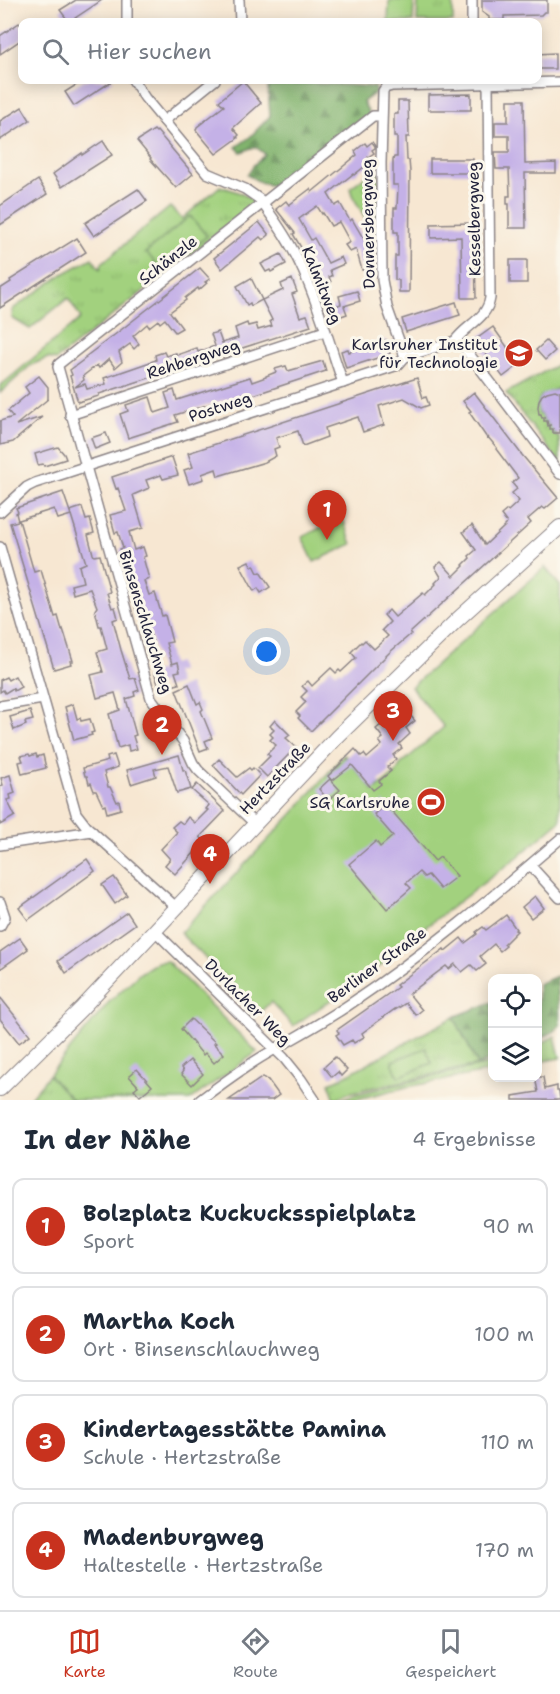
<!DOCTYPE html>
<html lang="de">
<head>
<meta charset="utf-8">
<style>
	:root { --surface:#fff; --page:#f6f6f7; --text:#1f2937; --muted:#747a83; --line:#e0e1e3; --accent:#c8321e }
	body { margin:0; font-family:"Shantell Sans",sans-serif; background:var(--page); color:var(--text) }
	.controls { position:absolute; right:18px; bottom:18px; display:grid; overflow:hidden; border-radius:12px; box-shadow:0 3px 15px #0003 }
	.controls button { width:54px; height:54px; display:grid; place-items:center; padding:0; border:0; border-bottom:2px solid var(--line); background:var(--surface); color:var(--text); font:30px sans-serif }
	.you { position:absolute; left:267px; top:652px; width:21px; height:21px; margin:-15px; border:4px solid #fff; border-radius:50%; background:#1a73e8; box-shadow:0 0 0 9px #1a73e833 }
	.badge { display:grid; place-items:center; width:39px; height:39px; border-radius:50%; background:var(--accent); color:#fff; font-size:20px; font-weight:700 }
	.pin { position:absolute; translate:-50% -50px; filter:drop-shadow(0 2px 3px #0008) }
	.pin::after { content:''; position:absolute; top:32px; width:21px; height:18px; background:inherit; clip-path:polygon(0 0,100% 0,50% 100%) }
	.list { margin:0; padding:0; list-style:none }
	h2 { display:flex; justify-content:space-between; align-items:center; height:78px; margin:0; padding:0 24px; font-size:26px }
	h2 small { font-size:20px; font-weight:400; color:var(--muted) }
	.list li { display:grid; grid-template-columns:39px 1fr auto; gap:18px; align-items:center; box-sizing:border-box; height:96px; margin:0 12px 12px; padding:0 12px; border:2px solid var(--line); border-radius:12px }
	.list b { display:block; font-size:22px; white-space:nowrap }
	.list p { margin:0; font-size:20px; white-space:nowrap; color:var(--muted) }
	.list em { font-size:20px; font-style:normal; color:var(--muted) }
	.icon { flex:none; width:33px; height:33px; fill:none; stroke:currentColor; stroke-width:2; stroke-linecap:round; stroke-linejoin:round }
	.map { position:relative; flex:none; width:560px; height:1100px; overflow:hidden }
	.search { position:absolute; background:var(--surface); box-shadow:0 3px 15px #0003; left:18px; right:18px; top:18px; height:66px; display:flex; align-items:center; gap:15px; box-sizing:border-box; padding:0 21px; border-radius:12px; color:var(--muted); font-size:22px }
	.sheet { height:510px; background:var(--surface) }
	nav { display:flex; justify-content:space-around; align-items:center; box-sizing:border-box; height:84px; border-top:2px solid var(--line); background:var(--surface); font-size:16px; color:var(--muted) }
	nav a { display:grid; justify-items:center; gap:3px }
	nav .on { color:var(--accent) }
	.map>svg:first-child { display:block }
</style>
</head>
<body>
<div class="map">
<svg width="560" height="1100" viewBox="0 0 560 1100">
	<defs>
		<pattern id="grass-tufts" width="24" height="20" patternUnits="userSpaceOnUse" patternTransform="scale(1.5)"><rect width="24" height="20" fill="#a2d17e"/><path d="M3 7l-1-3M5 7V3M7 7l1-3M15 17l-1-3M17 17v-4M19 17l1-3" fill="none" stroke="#8bb36e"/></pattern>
		<pattern id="forest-firs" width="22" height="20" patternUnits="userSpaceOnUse" patternTransform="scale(1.5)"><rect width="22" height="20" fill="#81b36d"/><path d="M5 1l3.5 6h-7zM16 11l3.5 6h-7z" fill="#69915b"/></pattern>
	</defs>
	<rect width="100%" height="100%" fill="#fbf7ec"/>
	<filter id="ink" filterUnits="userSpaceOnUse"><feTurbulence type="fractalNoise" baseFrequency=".0167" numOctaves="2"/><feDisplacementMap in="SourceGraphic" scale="12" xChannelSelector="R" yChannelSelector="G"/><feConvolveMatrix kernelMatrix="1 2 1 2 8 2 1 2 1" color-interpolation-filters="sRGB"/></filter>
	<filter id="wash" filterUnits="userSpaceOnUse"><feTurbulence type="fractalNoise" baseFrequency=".008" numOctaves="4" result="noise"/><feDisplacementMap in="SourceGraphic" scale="24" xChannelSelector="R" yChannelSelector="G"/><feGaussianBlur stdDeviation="1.35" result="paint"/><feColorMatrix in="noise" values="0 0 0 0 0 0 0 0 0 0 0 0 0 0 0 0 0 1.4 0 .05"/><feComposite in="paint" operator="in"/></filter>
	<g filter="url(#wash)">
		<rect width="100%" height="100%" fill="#f7e7d2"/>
		<!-- grass -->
		<g fill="url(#grass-tufts)" stroke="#627a5c" stroke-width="1.5">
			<polygon points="418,0 453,0 453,22 417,22"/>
			<polygon points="378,166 379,235 375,235 352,195 350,188"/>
			<path d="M220 186C232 190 244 193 253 201V205L56 360 48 358 31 365 0 393V386L81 318 68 298 30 329 12 318 13 309 63 274 92 258 100 269 102 263 170 207 182 219Z"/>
			<path d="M560 363V388C545 394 535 393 539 414H541L544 421H547L548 425H550L553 433H556V436H559L560 463 506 393Z"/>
			<polygon points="454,1017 478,1065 348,1093 335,1099 329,1083 337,1080"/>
			<polygon points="555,1036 560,1058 538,1062 538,1045"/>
			<polygon points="492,1063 492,1071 407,1087 353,1100 340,1100 356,1094"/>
			<polygon points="49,1075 72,1100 28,1100"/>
		</g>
		<!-- forest -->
		<g fill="url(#forest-firs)" stroke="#526a54" stroke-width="1.5">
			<polygon points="313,83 375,87 376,92 363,102 370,115 276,187 262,183 247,175 253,166 265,154 257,148 251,148 241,152 236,147 250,137 270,116 268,87"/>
			<polygon points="557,976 560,1025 553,1032 538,1040 538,984"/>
			<polygon points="492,1002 492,1059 478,1065 454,1017"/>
		</g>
		<!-- green -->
		<g fill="#a2d17e" stroke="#627a5c" stroke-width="1.5">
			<polygon points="389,0 414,0 413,22 388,22"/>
			<polygon points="190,216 207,236 163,272 147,253 144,254"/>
			<polygon points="342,517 352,544 314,562 302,537"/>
			<polygon points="545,567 560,586 560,821 519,856 427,926 379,967 293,1026 271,1002 260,1012 180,933 294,812 344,755 374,791 396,773 400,765 444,727 411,687"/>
			<polygon points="167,961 257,1052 190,1100 72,1100 49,1075 109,1002 140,973 157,962"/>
			<polygon points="426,1048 432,1063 398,1077 392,1061"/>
		</g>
		<g id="blocks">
			<!-- building -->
			<g fill="#c4b1e7">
				<polygon points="76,0 102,0 69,22 60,10"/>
				<polygon points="482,0 547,0 547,12 544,12 541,15 504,16 504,20 489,20 489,17 482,12"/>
				<polygon points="19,23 22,29 22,39 0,54 0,36"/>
				<polygon points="555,53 555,69 537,69 537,54"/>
				<polygon points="84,80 114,80 74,106 65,92"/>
				<polygon points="243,81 261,103 233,128 239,135 237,137 238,138 216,154 196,130 197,127 224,106 219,101"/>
				<polygon points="471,94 471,110 428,110 428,95"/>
				<polygon points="508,100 524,100 525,164 556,163 556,173 525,173 526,228 509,228 509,204 507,204 507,196 510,196 509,169 496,169 495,152 509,152 509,136 495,136 495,122 508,122"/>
				<polygon points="398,101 408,101 409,137 406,137 407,160 409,160 410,172 409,292 399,292 399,280 395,280 395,256 398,256 398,232 394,232 394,208 397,208 398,185 393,185 393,160 394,157 397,157 397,137 394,137 394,114 398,114"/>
				<polygon points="22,107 30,120 0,140 0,121"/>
				<polygon points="154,130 156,132 157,131 193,174 176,188 150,159 151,158 137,141"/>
				<polygon points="103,141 112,155 62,187 53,174 82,153 82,155"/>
				<polygon points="372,142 375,146 375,148 372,150 374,153 368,157 373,163 366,169 364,167 354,175 353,174 328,194 335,206 340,203 350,221 352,219 356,226 368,246 373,267 362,270 356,249 350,252 345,245 350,242 339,222 331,226 323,213 322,214 317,206 299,219 311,240 314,238 328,263 341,257 344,264 330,270 332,276 329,277 331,282 319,287 305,254 293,234 295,233 276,209 286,201 289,205 310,189 312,192 357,155 355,151 365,143 367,146"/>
				<rect x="430" y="159" width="43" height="14"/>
				<polygon points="38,180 47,194 0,225 0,206"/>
				<polygon points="138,189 147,201 94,236 85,223"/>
				<polygon points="259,222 269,235 263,240 260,237 222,269 214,258"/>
				<polygon points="473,223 473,251 475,251 476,298 462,298 461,237 431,238 431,224"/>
				<polygon points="77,238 86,252 0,308 0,289 11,282 10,280"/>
				<polygon points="281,254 286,264 271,272 270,270 266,272 261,264"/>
				<rect x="510" y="260" width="17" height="23"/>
				<polygon points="200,268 210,279 205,282 207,283 199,290 198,288 185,298 186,300 170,312 182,328 175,332 165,319 160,323 158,320 149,327 147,324 133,336 139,344 134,349 130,344 119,352 122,362 115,368 109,359 99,368 97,365 83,376 84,380 75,387 85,384 87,389 106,384 104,378 156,360 155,355 164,352 166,356 176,353 177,355 197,348 198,352 215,346 211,334 218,332 222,343 238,338 235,328 247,323 248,326 256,324 258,330 272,326 270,321 272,320 262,300 283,290 281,284 292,279 297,292 292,294 300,317 307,315 311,326 99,394 99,396 78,402 70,376 72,375 70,370 86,358 85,357 117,333"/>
				<polygon points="251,278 262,300 251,306 250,303 247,305 237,286"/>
				<polygon points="357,291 360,301 344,306 347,314 330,320 327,309 341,304 339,296"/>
				<polygon points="456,302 460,315 406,332 402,319"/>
				<polygon points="493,327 510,351 518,345 528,358 503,377 475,340"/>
				<polygon points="386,340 390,354 346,368 341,351 348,349 349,352"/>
				<polygon points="546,341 555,351 545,360 536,350"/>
				<polygon points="323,361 326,371 253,395 252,393 247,395 246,393 175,415 178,422 128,438 120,414 128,411 126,405 150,397 155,413 170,408 165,393 174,390 177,400 250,377 252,382 266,377 266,376 276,372 275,369 286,366 288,371"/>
				<polygon points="39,376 48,387 48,399 16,425 42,417 13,442 0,445 0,421 13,417 8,411 29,393 25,387"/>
				<polygon points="417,378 423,398 426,397 429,405 421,408 404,398 389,403 379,406 384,425 363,432 358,417 325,428 327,437 303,446 298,431 276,438 279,447 274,449 276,456 265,462 218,476 216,469 202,474 204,479 189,484 184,470 193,467 188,453"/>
				<polygon points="555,390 560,392 560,433 553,433 553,429 550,429 550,425 548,426 547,421 544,421 544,417 542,418 541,414 539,414 538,407 539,400 542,395 547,392"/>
				<polygon points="474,392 522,455 558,498 545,509 542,507 528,519 531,523 410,633 411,634 390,652 311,731 298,718 300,716 296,712 306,702 301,697 307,691 302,686 308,681 312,686 331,668 336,673 339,670 341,672 356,658 351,652 361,642 362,643 365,640 374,649 388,636 382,630 390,622 384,615 389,610 395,617 423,593 425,595 436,584 435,583 441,577 435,567 441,562 454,576 464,566 463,565 470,558 469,556 476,550 463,532 472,525 485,545 506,525 507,523 501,515 507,510 508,511 519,501 512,493 517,489 512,483 518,478 496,449 497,448 488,437 487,438 469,412 471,411 463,401"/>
				<polygon points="106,433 110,443 95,449 91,438"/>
				<polygon points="58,447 64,454 66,459 44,466 43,464 38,465 35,454"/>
				<polygon points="172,457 178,475 163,479 161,475 146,480 149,488 133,495 143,528 129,532 134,550 143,547 146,556 143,557 149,579 144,581 149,595 155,593 162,616 165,615 172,642 166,643 172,664 178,662 180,671 175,672 179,684 164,688 163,682 158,684 154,672 160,671 157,657 145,616 143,616 142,611 137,613 134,602 139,600 135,585 130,585 120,549 123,548 118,532 115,533 110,515 126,511 118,488 116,489 112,477"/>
				<polygon points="63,492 71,515 70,511 82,507 86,520 90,519 94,533 88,535 93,554 94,556 100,555 110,592 107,593 112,608 115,607 118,618 113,620 121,650 130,679 135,678 139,690 134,692 135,696 126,699 136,735 133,736 137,749 129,751 128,745 118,748 109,714 120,710 115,693 97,698 94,686 91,675 103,672 97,652 107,649 101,626 99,626 95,610 97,607 90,589 73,594 71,585 83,582 79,566 86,563 71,515 58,519 54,509 19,520 34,572 41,570 55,617 58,616 62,630 63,629 73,661 70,661 71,664 54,669 10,523 18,521 16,513 18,512 16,508"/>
				<polygon points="249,561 252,567 254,565 258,573 260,572 270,587 261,593 258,588 254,591 240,565"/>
				<polygon points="15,676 21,687 14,691 13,688 5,693 3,690 0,692 0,680 6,677 8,680"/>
				<polygon points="189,684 197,704 200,702 203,709 201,711 212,738 205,741 208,748 200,751 176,690"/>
				<polygon points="73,704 77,719 80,718 81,721 90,719 94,732 91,733 92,735 74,740 65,707"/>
				<polygon points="404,708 415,721 406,728 410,734 399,744 402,748 393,755 396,759 387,767 391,771 379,781 381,784 373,790 352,765 332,781 328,776 355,749 361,756 364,754 367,758 382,745 379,741 383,738 376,729 393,715 394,716"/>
				<polygon points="30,711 33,720 25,722 26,725 14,730 10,717"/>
				<polygon points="275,720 290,735 286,738 296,747 267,777 258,768 270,756 267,754 276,745 270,740 273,737 270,734 274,730 270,726"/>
				<polygon points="29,754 30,756 36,754 37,757 43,755 46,768 22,774 19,762 23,761 21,756"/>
				<polygon points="114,755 118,767 104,772 108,787 110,787 117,802 119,801 121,809 107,813 105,805 103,806 96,791 94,791 91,783 89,784 87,776 85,776 83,768 108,761 107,757"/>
				<polygon points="179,755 183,770 185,770 191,789 177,793 168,766 154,769 156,776 131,784 127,770"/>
				<polygon points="219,759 237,777 249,768 251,770 253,768 260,775 241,795 213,765"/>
				<polygon points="10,775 15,793 10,795 11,799 7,800 15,816 0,825 0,786 3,785 1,778"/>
				<polygon points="330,779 340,790 328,800 319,789"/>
				<polygon points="197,784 225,811 200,837 205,841 175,874 165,865 170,859 161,849 177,832 172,827 179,821 183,824 188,817 195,823 208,810 206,809 209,805 192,790"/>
				<polygon points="384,802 435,861 440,857 457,876 440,889 428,875 424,877 419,872 406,883 411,888 387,909 349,864 376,841 380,847 393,836 374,814 380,809 378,807"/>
				<polygon points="87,859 95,871 28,920 19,908"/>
				<polygon points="114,877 127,895 115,904 102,885"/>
				<polygon points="535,896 544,908 531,918 522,907"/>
				<polygon points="127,912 135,924 66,973 58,961"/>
				<polygon points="506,915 516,929 515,930 517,931 504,944 506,946 500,951 494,944 480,956 486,964 477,971 471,965 462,972 455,964 449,969 446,966 409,994 422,1010 416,1015 406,1003 395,1010 395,1009 362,1033 364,1037 354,1043 352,1040 343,1045 336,1035 339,1033 337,1030 398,987 396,985 444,949 445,951 461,938 465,943 477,934 476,932 483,927 486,930"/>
				<polygon points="20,938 28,949 0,969 0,952"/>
				<polygon points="0,997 30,1035 19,1043 0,1019"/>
				<polygon points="191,1019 216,1043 214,1044 224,1054 214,1063 205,1053 203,1055 181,1029"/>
				<polygon points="335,1057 347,1070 341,1076 338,1072 332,1077 324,1067"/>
				<polygon points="190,1060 203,1074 192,1085 181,1074 183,1071 181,1068"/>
				<polygon points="137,1069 152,1086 140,1096 134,1089 138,1086 129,1076"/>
				<polygon points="263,1077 265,1079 268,1080 279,1095 272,1100 229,1100"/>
				<polygon points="535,1077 543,1077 545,1089 557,1086 557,1091 559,1091 560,1100 513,1100 513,1096 538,1092"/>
			</g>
		</g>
	</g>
	<g filter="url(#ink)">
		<use href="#blocks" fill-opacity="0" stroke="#8c8486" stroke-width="1.5"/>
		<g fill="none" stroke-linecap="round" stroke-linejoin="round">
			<!-- street casing -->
			<g stroke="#8c8486" stroke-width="12">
				<g id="street">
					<polyline points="127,0 127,22"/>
					<polyline points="239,0 240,22"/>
					<polyline points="472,0 472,22"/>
					<polyline points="133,80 145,98 207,173 245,189 265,203"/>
					<polyline points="164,121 215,80"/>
					<path d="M263 204C277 223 290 242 300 264 318 301 329 343 343 383"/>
					<path d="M455 341C466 325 487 319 490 298L488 82"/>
					<polyline points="455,341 463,346 560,474"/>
					<polyline points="405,357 387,307 382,280 381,163 383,91 385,88 392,86 560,82"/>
					<polyline points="70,415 325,331"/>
					<polyline points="0,512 27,487 35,483 398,365 405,357 455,341"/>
					<polyline points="0,547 76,813 86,826 176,907"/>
					<polyline points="0,706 43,699"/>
					<polyline points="254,823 198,770 193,763 183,741 151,698 58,367 59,364 373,116 381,116"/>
					<polyline points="0,845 92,831"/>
					<polyline points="530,865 560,898"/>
					<polyline points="0,902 5,917 0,926"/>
					<polyline points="154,930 284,1058 301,1079 315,1100"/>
					<path d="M200 1100C220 1085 239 1071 260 1058 291 1039 323 1023 353 1002 426 953 494 896 560 839"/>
				</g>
			</g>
			<!-- secondary casing -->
			<g stroke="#8c8486" stroke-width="16">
				<polyline id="secondary" points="0,1089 81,1009 337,737 458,619 560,527"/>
			</g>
			<!-- street -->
			<use href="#street" stroke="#fff" stroke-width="9"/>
			<!-- secondary -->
			<use href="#secondary" stroke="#fff" stroke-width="14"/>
		</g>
	</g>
	<!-- icons -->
	<defs>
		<g id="university-disc" transform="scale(1.5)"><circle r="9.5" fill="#c8321e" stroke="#fbf7ec"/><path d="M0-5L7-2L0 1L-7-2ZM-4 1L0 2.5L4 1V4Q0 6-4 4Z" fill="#fff"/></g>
		<g id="stadium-disc" transform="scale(1.5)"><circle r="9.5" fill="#c8321e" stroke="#fbf7ec"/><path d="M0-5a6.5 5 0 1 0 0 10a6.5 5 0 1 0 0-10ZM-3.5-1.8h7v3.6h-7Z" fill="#fff"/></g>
	</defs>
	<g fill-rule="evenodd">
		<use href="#university-disc" x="519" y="353"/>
		<use href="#stadium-disc" x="431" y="802"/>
	</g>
	<g text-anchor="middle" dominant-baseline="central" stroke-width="6" stroke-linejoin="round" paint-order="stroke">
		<!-- street labels -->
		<g font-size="16" fill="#22223b" stroke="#fbf7ec">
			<text transform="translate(474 219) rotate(-91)">Kesselbergweg</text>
			<text transform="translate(368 224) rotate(-91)">Donnersbergweg</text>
			<text transform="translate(168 260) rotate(-38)">Schänzle</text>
			<text transform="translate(322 285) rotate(68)">Kalmitweg</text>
			<text transform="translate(193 359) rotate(-18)">Rehbergweg</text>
			<text transform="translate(220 407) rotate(-18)">Postweg</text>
			<text transform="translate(146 622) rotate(73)">Binsenschlauchweg</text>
			<text transform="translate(275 778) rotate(-46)">Hertzstraße</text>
			<text transform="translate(377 965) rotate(-36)">Berliner Straße</text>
			<text transform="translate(248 1002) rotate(45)">Durlacher Weg</text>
		</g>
		<!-- poi labels -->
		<g font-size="16" fill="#22223b" stroke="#fbf7ec" text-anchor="end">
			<text x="498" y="344">Karlsruher Institut<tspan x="498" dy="18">für Technologie</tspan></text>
			<text x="410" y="802">SG Karlsruhe</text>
		</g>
	</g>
</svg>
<div class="controls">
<button><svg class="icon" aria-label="locate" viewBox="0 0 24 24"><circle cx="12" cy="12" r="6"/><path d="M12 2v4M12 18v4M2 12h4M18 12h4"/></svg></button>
<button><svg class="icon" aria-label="layers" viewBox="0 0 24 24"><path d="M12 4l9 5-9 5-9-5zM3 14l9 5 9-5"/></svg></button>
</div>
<div class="you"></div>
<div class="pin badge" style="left:327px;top:540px">1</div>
<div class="pin badge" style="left:162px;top:755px">2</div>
<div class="pin badge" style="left:393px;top:741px">3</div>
<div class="pin badge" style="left:210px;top:884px">4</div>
<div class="search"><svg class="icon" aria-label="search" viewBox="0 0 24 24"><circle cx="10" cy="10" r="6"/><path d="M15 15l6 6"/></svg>Hier suchen</div>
</div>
<section class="sheet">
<h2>In der Nähe<small>4 Ergebnisse</small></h2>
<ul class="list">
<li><span class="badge">1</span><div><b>Bolzplatz Kuckucksspielplatz</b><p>Sport</p></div><em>90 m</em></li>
<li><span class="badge">2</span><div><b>Martha Koch</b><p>Ort · Binsenschlauchweg</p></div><em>100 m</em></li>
<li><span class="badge">3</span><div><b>Kindertagesstätte Pamina</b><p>Schule · Hertzstraße</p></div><em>110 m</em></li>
<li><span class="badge">4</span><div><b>Madenburgweg</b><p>Haltestelle · Hertzstraße</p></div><em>170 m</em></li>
</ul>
</section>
<nav>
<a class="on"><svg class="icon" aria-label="map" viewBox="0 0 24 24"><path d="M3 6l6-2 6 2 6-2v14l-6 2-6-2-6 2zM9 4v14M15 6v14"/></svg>Karte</a>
<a><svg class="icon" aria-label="directions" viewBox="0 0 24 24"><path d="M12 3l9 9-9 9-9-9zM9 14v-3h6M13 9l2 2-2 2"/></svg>Route</a>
<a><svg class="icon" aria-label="saved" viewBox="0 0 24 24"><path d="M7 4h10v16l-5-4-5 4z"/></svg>Gespeichert</a>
</nav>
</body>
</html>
